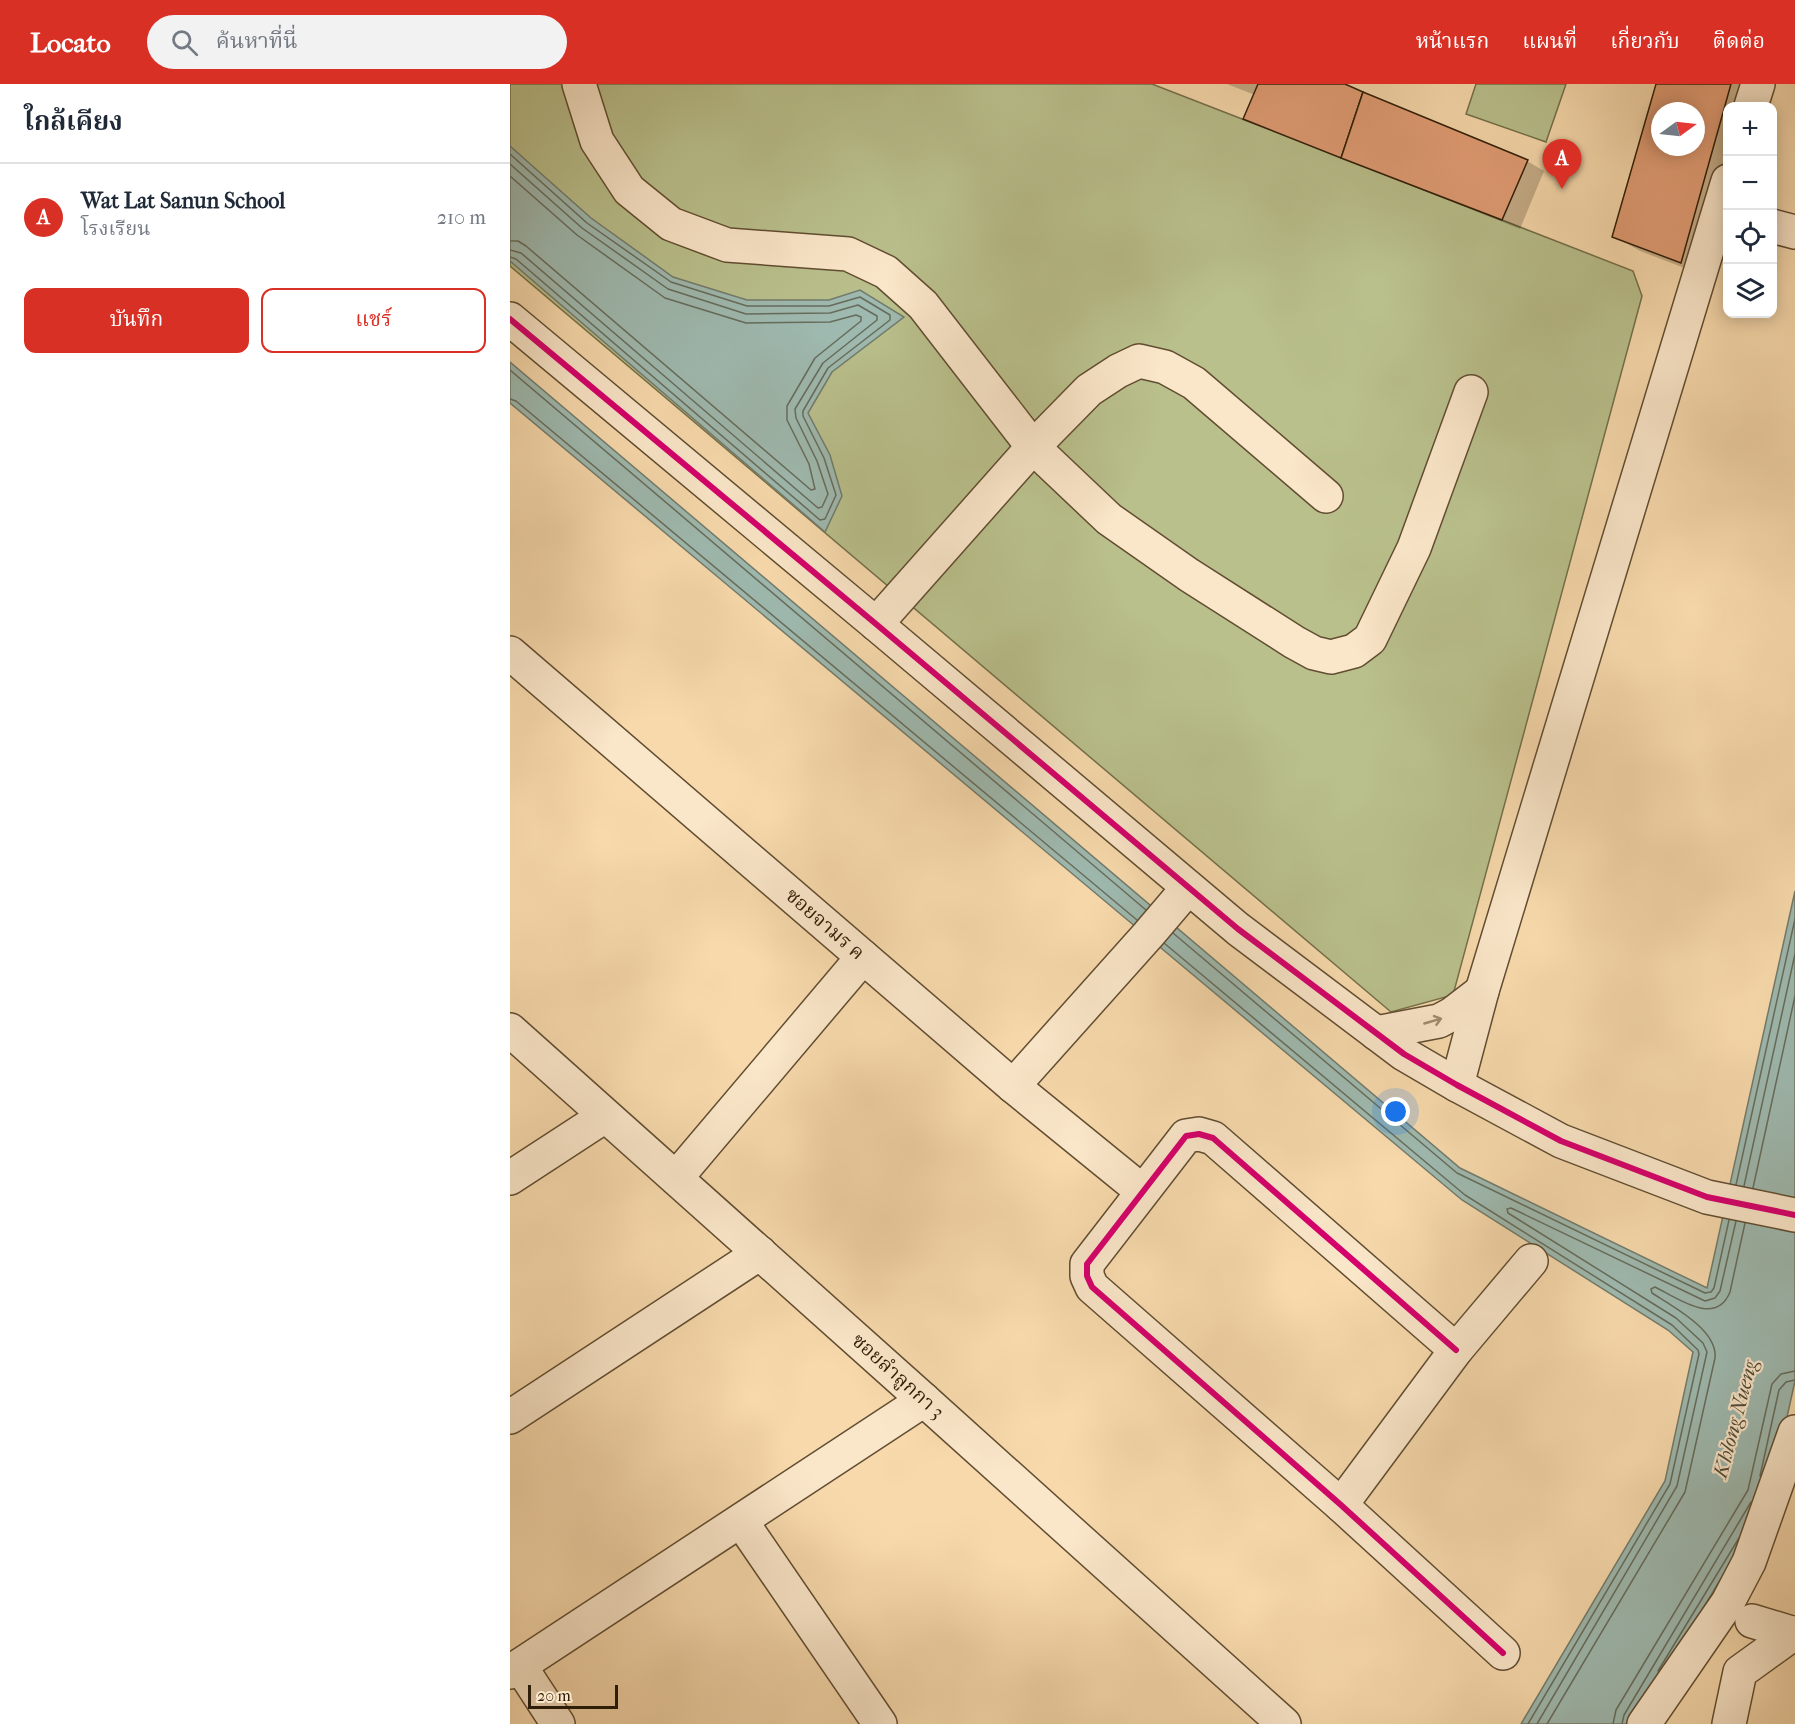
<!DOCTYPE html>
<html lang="th">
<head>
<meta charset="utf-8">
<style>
	:root { --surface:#fff; --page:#f2f2f3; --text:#1f2937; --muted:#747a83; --line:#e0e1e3; --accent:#d93025 }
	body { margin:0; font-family:"IM FELL French Canon","Noto Serif Thai",serif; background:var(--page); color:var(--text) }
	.controls { position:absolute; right:18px; top:18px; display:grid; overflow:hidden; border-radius:12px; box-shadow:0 3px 15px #0003 }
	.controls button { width:54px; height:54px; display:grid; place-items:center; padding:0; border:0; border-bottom:2px solid var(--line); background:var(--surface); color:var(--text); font:30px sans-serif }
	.compass { position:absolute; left:1141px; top:18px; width:54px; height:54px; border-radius:50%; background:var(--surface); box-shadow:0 3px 15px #0003; rotate:75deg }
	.scale { position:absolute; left:18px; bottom:15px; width:90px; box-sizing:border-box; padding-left:6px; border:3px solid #2f1e08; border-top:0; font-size:16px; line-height:21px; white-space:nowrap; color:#2f1e08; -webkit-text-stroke:4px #fae6c9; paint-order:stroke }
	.you { position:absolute; left:886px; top:1028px; width:21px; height:21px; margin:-15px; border:4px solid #fff; border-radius:50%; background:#1a73e8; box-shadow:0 0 0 9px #1a73e833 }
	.badge { display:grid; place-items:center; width:39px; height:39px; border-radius:50%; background:var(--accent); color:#fff; font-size:20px; font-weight:700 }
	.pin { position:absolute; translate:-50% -50px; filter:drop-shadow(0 2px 3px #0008) }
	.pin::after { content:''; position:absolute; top:32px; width:21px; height:18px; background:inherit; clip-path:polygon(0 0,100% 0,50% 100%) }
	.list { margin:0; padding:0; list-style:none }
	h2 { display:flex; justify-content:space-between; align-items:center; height:78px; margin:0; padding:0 24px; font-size:26px }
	h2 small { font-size:20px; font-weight:400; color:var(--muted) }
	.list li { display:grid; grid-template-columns:39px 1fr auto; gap:18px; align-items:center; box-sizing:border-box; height:108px; padding:0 24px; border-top:2px solid var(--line) }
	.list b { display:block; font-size:22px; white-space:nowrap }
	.list p { margin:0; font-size:20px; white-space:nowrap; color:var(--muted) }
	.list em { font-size:20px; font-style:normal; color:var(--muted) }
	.actions { display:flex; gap:12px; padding:18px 24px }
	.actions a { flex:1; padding:14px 0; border:2px solid var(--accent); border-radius:12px; text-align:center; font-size:21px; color:var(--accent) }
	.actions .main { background:var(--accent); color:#fff }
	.icon { flex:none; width:33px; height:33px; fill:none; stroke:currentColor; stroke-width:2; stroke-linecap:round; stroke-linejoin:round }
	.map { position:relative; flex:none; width:1285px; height:1640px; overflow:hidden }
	header { display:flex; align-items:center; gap:36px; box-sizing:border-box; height:84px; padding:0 30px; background:var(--accent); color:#fff }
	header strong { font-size:28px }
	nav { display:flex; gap:33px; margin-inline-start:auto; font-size:21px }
	.search { width:420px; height:54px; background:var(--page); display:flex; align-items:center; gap:15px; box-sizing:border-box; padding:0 21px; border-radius:33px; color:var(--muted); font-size:22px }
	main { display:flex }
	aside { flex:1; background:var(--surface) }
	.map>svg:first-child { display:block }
</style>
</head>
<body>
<header>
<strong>Locato</strong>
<div class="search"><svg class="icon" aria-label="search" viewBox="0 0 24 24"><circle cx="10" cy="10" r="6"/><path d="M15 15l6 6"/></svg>ค้นหาที่นี่</div>
<nav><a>หน้าแรก</a><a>แผนที่</a><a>เกี่ยวกับ</a><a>ติดต่อ</a></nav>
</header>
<main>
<aside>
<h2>ใกล้เคียง<small></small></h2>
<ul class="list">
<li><span class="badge">A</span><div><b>Wat Lat Sanun School</b><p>โรงเรียน</p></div><em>210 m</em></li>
</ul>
<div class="actions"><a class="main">บันทึก</a><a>แชร์</a></div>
</aside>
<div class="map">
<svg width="1285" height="1640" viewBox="0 0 1285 1640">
	<rect width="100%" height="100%" fill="#f7d9ac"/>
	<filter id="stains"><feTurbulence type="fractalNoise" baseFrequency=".00333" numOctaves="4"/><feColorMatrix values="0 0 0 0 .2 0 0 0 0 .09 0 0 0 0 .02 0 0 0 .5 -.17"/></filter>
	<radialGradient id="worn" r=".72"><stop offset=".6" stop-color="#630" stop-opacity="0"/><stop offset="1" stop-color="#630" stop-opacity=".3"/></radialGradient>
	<!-- green -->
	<g fill="#b9c08c" stroke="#746f4a" stroke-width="1.5">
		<polygon points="0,0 642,0 1123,187 1132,212 943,911 881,928 0,182"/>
		<polygon points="966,0 1056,0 1036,58 956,30"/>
	</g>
	<!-- water -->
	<g fill="#9eb9af" stroke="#727b6c" stroke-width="1.5">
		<polygon points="0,62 81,134 163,193 237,216 319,216 350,206 394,233 322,288 298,329 320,371 332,412 315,448 0,177"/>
		<polygon points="0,278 950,1084 1197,1204 1285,807 1285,1297 1259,1414 1124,1640 1011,1640 1155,1397 1183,1268 1158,1246 952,1116 0,319"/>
	</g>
	<!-- shadow -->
	<g fill="#0003" fill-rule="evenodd">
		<polygon points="717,0 831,0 1017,77 1034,87 1010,145 743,39 735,35 745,11"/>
		<path d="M1148 0H1252L1246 22H1218V122L1198 193 1130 167 1104 152ZM1150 27H1186V63H1150Z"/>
	</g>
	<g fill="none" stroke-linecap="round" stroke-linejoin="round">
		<!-- shore -->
		<g stroke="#666c5c" stroke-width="1.5">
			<polyline points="0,70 77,139 161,198 237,222 319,222 350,213 380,231 380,236 318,284 293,327 293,332 314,374 326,411 315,435 310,436 6,175 0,173"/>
			<polyline points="0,80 72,144 158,205 236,230 320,229 348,221 367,232 367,236 313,279 285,325 286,334 307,377 318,410 312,423 308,424 11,169 0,166"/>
			<polyline points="0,92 67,151 155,214 236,239 320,238 346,231 351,233 351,237 305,274 277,322 277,336 299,380 305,405 301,406 16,162 8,157 0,157"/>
			<polyline points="0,286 636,826"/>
			<polyline points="0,315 6,317 627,836"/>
			<polyline points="663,849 947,1089 1195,1209 1201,1208 1204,1204 1219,1136"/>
			<polyline points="654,859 955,1111 1162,1241 1188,1266 1189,1270 1160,1400 1018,1640"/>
			<polyline points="1226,1101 1285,835"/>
			<polyline points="1234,1102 1285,870"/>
			<polyline points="1243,1104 1285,912"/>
			<polyline points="1250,1392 1269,1306 1276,1298 1285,1296"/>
			<polyline points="1148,1587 1229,1454"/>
			<polyline points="1027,1640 1167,1402 1197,1268 1193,1259 1166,1234 998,1129 997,1125 1001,1124 1195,1217 1205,1214 1210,1207 1226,1137"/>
			<path d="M1037 1640 1175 1408 1205 1274C1208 1246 1162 1222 1142 1209L1141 1205 1145 1203C1167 1214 1206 1243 1220 1208L1235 1139"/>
			<polyline points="1103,1640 1106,1626 1238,1406 1262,1300 1271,1290 1285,1287"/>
			<polyline points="1112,1640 1114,1631 1241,1418"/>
		</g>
	</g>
	<!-- building -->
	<g fill="#e29d75" stroke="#2f1e08" stroke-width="1.5" fill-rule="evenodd">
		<polygon points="748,0 835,0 853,8 831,74 733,35"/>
		<path d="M1146 0H1221L1171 179 1102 153ZM1150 27H1186V63H1150Z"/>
		<polygon points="853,8 1018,76 992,136 831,74"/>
	</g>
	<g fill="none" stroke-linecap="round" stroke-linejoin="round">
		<!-- minor casing -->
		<g stroke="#614d31" stroke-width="36">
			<g id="minor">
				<polyline points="69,0 87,57 119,106 161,140 217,161 338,170 376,188 413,221 523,363 599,435 679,491 784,558 804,569 821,573 844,567 860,555 904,464 961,308"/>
				<polyline points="1241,22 1248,0"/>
				<polyline points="1262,142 1285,148"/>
				<polyline points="0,235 366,540 728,845 894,970 947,1001 1051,1057 1197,1113 1285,1131"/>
				<polyline points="366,540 523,363 579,306 608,287 629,277 655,283 684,299 816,412"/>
				<polyline points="0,569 503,1002 632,1107"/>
				<polyline points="0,946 414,1316 774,1640"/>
				<polyline points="866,949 929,937 942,930 972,907"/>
				<polyline points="947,1001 972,907 1218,97"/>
				<polyline points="503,1002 638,851 678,804"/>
				<polyline points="0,1094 95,1032"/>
				<polyline points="166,1094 353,873"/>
				<polyline points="946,1266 703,1054 689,1050 676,1052 577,1180 577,1192 582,1203 831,1421 993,1569"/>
				<polyline points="0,1333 250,1169"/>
				<polyline points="831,1421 946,1266 1021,1177"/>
				<polyline points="231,1437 370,1640"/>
				<polyline points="1242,1537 1285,1550"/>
				<polyline points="10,1582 48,1640"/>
				<polyline points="0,1588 414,1316"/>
				<polyline points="1134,1640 1218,1518 1239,1478 1285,1348"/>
				<polyline points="1219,1640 1230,1588 1284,1549"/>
			</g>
		</g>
		<!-- minor -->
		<use href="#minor" stroke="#fae6c9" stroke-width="33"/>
		<!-- cycleway casing -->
		<g stroke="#fae6c9" stroke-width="10">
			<g id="cycleway">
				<polyline points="0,235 366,540 728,845 894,970 947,1001 1051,1057 1197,1113 1285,1131"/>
				<polyline points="946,1266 703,1054 689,1050 676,1052 577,1180 577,1192 582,1203 831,1421 993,1569"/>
			</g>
		</g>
		<!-- cycleway -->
		<use href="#cycleway" stroke="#d6006c" stroke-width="6"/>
	</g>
	<!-- one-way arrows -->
	<defs><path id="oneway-shaft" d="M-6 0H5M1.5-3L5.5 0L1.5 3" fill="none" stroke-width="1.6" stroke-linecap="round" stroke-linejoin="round" transform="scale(1.5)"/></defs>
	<use stroke="#9f8c72" href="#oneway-shaft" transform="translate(923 937) rotate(-16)"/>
	<g text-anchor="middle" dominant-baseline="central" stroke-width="4.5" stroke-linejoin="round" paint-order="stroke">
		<!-- street labels -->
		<g font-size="20" fill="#2f1e08" stroke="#fae6c9">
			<text transform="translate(315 840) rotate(41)">ซอยจามร ค</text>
			<text transform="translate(388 1292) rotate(42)">ซอยลำลูกกา 3</text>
		</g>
		<!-- water labels -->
		<g font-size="21" font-style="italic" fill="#504c3a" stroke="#fae6c9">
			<text transform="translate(1225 1335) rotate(-75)">Khlong Nueng</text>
		</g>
	</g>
	<rect width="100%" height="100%" filter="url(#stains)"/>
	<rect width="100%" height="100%" fill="url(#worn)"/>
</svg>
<div class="controls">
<button>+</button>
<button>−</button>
<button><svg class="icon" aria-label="locate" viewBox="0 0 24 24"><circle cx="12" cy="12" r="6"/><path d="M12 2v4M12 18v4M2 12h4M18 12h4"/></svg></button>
<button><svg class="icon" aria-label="layers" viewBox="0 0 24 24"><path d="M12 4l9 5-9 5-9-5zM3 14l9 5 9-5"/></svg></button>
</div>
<svg class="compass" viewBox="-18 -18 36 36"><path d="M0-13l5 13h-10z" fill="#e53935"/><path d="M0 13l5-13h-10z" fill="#747a83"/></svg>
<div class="scale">20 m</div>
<div class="you"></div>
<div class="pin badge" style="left:1052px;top:105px">A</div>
</div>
</main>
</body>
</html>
